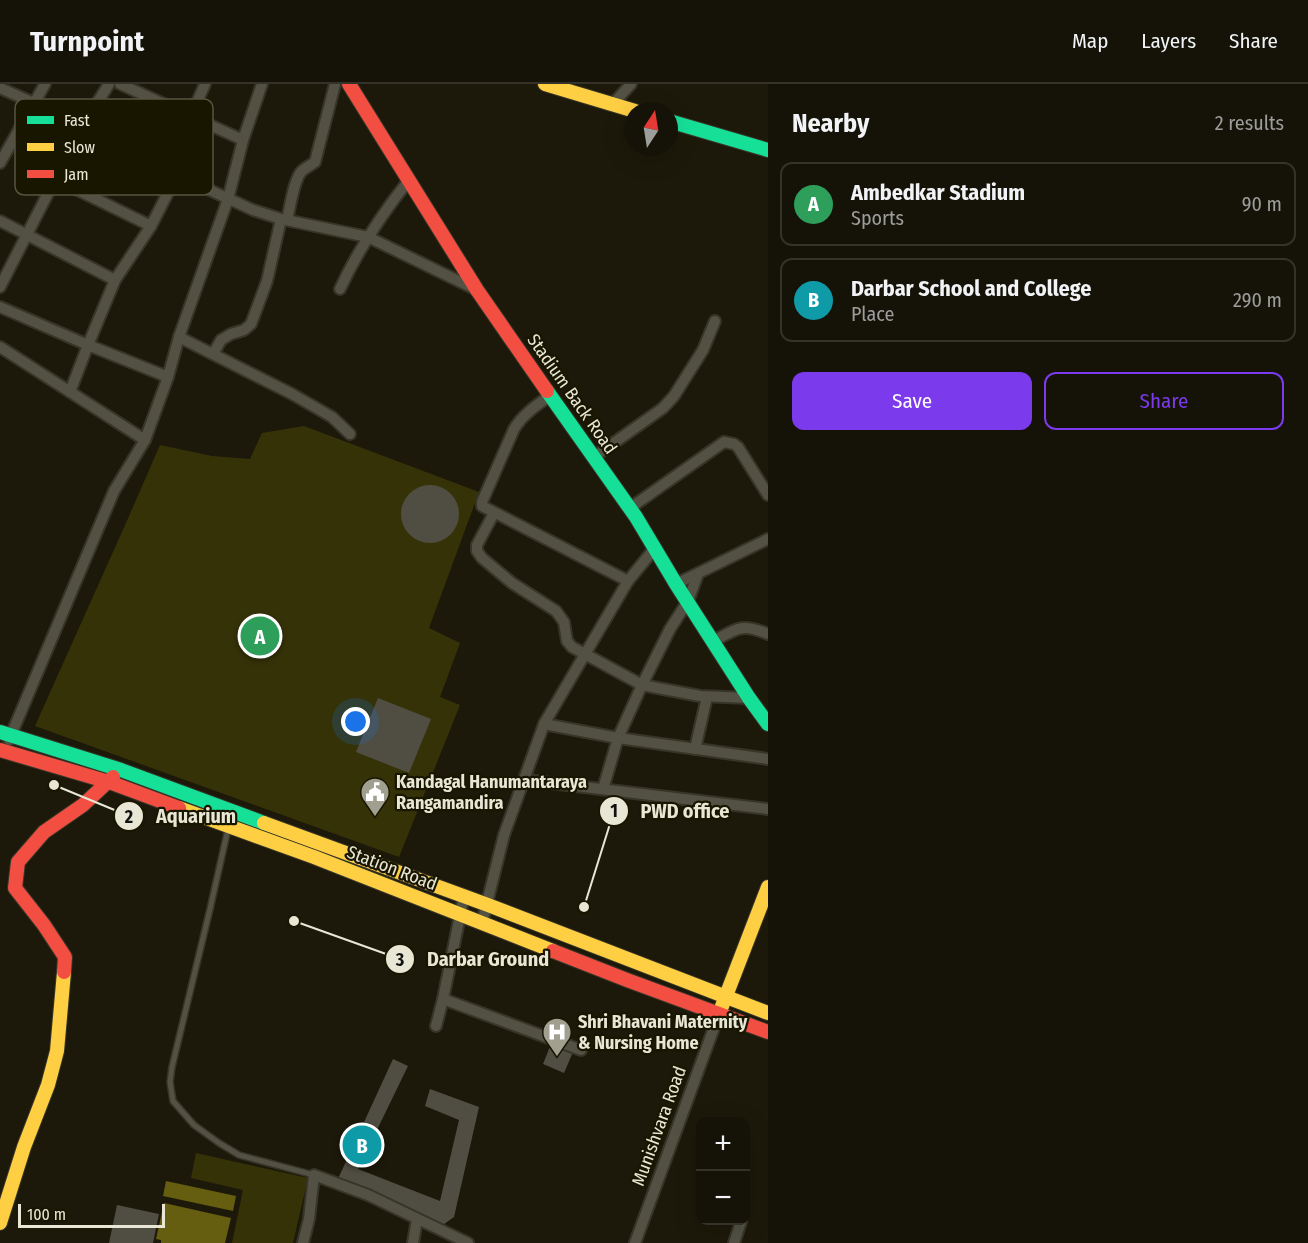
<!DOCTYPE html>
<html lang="en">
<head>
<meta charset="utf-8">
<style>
	:root { --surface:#151308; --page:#222016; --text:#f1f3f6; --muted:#9d9e9c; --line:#343229; --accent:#7c3aed }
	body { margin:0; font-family:"Fira Sans Condensed",sans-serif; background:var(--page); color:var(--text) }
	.controls { position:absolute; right:18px; bottom:18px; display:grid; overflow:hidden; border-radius:12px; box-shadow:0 6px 24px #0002 }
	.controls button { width:54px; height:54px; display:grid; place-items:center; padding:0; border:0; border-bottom:2px solid var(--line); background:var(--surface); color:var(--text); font:30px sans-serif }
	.compass { position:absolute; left:624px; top:18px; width:54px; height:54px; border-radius:50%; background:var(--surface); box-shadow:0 6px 24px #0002; rotate:12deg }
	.scale { position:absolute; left:18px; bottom:15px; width:147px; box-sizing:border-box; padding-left:6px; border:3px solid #e8e7d6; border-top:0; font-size:16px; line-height:21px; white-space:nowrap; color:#e8e7d6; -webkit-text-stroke:4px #191600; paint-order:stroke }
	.you { position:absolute; left:356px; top:638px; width:21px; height:21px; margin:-15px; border:4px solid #fff; border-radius:50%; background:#1a73e8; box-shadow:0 0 0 9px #1a73e833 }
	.badge { display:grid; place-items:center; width:39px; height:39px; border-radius:50%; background:var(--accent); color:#fff; font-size:20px; font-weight:700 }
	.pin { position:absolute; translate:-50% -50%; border:3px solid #fff; box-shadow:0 2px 6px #0006 }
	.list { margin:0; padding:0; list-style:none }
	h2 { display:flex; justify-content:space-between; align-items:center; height:78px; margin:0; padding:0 24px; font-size:26px }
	h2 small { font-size:20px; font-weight:400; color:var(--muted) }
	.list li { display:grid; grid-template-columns:39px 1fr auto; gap:18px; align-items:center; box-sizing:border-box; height:84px; margin:0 12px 12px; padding:0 12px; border:2px solid var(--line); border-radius:12px }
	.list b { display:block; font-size:22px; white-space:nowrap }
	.list p { margin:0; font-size:20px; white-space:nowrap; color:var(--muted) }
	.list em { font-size:20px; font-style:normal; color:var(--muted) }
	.actions { display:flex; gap:12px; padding:18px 24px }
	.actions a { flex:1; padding:14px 0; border:2px solid var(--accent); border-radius:12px; text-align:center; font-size:21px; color:var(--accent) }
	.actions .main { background:var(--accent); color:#fff }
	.map { position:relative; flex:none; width:768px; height:1159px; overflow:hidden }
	header { display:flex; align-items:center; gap:36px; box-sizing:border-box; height:84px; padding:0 30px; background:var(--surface); border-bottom:2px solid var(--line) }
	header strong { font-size:28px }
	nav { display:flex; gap:33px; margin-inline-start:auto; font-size:21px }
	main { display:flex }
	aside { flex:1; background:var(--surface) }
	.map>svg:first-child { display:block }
</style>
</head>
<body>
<header>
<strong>Turnpoint</strong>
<nav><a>Map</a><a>Layers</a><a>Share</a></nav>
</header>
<main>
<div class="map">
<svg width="768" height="1159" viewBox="0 0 768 1159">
	<rect width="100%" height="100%" fill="#1c190a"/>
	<!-- green -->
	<g fill="#363208">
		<polygon points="304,342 479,408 429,544 460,559 440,613 460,621 399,773 35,642 126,439 160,361 212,372 250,375 262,349"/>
		<polygon points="196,1069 308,1094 293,1159 232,1159 243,1106 191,1094"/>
	</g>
	<!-- water -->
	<g fill="#655d0f">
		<polygon points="166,1097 236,1112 233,1127 163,1112"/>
		<polygon points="164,1119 231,1134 225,1159 161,1159 161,1156 156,1155"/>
	</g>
	<!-- building -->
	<g fill="#504e42">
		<circle cx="430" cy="430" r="29"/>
		<polygon points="378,614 431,635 409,689 356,668"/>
		<polygon points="551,960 573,968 564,989 543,980"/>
		<polygon points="393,975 408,982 358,1085 440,1117 459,1036 425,1022 430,1005 479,1023 454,1133 440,1143 423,1131 337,1097"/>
		<polygon points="117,1121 159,1130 153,1159 109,1159"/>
	</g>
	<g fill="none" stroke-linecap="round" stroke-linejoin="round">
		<!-- lane casing -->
		<g stroke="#373528" stroke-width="8">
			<polyline id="lane" points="228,745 210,825 172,983 170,998 173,1017 194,1041 219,1059 239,1071 314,1091"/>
		</g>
		<!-- street casing -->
		<g stroke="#373528" stroke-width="14">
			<g id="street">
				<polyline points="120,0 243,56"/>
				<polyline points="0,4 34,19 177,91 253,126 281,135 368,153 477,206"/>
				<polyline points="613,20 631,0"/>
				<polyline points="191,32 205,0"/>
				<polyline points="0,79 45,0"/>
				<polyline points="55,95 151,142"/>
				<path d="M287 136C290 124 294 93 303 86 307 83 311 81 315 78L335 0"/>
				<polyline points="0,137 115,196"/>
				<polyline points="0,203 82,43 109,0"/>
				<path d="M340 205C359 164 381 131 409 96"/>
				<polyline points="0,223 88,261 168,293"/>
				<polyline points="179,253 292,310 332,333 350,350"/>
				<polyline points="0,263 145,356"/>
				<polyline points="213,270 221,256 231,250 244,246 251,240 267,197 281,135"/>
				<polyline points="70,308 88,261 115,196 151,142 177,91 201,37"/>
				<path d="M551 311C537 321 523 330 514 345L482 418V422L628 497"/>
				<polyline points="594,373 663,324 674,312 703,266 715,237"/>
				<polyline points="630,424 724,358 734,360 738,363 768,411"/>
				<polyline points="494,429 477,461 477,467 482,474 512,499 556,527 564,538 567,557 572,563 642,601 700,612 749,614"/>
				<polyline points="676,500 768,455"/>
				<path d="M714 557C737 544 742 539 768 550"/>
				<polyline points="544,640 618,654 768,675"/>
				<polyline points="9,656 114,407 145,356 168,293 179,253 228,115 243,56 262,0"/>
				<polyline points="695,665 707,613"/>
				<polyline points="525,696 768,725"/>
				<polyline points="603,705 618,654 642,601 670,545 688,517 698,490"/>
				<polyline points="482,839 504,751 544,640 628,497 655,464"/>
				<polyline points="443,915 581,966"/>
				<polyline points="436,942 443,915 464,812"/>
				<polyline points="303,1159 309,1135 314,1091 368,1111 468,1159"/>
				<polyline points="413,1159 417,1135"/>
				<polyline points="635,1159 719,930"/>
				<polyline points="734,1159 741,1138"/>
			</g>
		</g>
		<!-- fast casing -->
		<g stroke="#373528" stroke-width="16">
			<g id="fast">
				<polyline points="669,37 768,66"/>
				<polyline points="547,307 636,433 676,500 749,614 768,640"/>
				<polyline points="0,648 121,686 264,739"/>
			</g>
		</g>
		<!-- slow casing -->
		<g stroke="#373528" stroke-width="16">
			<g id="slow">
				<polyline points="545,0 635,27"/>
				<polyline points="179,724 314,773 553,867"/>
				<polyline points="264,739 488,821 768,929"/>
				<polyline points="719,930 768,803"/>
				<polyline points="0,1139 24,1063 48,1001 57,967 64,888"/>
			</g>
		</g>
		<!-- jam casing -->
		<g stroke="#373528" stroke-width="16">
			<g id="jam">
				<polyline points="349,0 477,206 547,307"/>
				<polyline points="0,666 109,698 179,724"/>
				<polyline points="553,867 627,896 768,948"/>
				<polyline points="64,888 65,873 44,841 15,804 18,778 44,748 83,721 113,693"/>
			</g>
		</g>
		<!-- lane -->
		<use href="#lane" stroke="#525144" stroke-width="5"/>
		<!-- street -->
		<use href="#street" stroke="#525144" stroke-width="10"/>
		<!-- fast -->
		<use href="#fast" stroke="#16e098" stroke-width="14"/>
		<!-- slow -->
		<use href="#slow" stroke="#ffcf43" stroke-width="14"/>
		<!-- jam -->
		<use href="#jam" stroke="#f24e42" stroke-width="14"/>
	</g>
	<!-- icons -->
	<defs>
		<g id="civic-pin" transform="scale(1.5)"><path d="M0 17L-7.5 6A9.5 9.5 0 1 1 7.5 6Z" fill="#a19f8f" stroke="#191600"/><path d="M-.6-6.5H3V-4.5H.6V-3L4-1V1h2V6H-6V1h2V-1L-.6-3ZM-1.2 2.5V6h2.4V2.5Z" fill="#fff"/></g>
		<g id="hospital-pin" transform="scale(1.5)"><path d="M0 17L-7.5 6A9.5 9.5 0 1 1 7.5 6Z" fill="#a19f8f" stroke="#191600"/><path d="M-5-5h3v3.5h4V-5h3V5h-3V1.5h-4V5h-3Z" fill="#fff"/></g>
	</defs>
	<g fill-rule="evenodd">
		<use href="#civic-pin" x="375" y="708"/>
		<use href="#hospital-pin" x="557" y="948"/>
	</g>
	<g text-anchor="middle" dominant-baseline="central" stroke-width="4.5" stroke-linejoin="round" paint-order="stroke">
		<!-- street labels -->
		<g font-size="18" fill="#e8e7d6" stroke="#191600">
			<text transform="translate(572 310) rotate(55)">Stadium Back Road</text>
			<text transform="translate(392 784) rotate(21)">Station Road</text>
			<text transform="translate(659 1042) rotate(-70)">Munishvara Road</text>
		</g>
		<!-- poi labels -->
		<g font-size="18" font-weight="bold" fill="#e8e7d6" stroke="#191600" text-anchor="start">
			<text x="396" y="698">Kandagal Hanumantaraya<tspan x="396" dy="21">Rangamandira</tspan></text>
			<text x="578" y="938">Shri Bhavani Maternity<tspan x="578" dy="21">&amp; Nursing Home</tspan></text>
		</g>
	</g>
	<!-- legend -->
	<rect x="15" y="15" width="198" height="96" rx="9" fill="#191600" stroke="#575540" stroke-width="1.5"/>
	<rect x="27" y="32" width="27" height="8" fill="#16e098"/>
	<rect x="27" y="59" width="27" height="8" fill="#ffcf43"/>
	<rect x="27" y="86" width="27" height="8" fill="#f24e42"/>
	<g font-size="16" fill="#e8e7d6">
		<text x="64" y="42">Fast</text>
		<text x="64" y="69">Slow</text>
		<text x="64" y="96">Jam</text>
	</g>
	<!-- callouts -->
	<path fill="none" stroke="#e8e7d6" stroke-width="2" d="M584 823L614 727M54 701L129 732M294 837L400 875"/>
	<g fill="#e8e7d6" stroke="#191600" stroke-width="2">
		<circle cx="584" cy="823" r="6"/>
		<circle cx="54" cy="701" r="6"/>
		<circle cx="294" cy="837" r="6"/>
		<circle cx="614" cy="727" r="15"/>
		<circle cx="129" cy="732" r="15"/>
		<circle cx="400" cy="875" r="15"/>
	</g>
	<g font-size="18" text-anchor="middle" font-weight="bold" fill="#111">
		<text x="614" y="733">1</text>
		<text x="129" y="739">2</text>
		<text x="400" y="882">3</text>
	</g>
	<g font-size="20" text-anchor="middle" font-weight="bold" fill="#e8e7d6" stroke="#191600" stroke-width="4.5" stroke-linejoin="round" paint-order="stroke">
		<text x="685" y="734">PWD office</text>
		<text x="196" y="739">Aquarium</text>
		<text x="488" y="882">Darbar Ground</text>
	</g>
</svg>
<div class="controls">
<button>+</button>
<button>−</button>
</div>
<svg class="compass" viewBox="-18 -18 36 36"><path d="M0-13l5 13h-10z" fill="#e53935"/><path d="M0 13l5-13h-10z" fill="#9d9e9c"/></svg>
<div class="scale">100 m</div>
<div class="you"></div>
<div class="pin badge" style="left:260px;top:552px;background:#2e9e5b">A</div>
<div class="pin badge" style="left:362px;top:1061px;background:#0f9aa8">B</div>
</div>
<aside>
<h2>Nearby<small>2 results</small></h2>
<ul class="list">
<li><span class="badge" style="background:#2e9e5b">A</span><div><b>Ambedkar Stadium</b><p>Sports</p></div><em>90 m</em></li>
<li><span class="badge" style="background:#0f9aa8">B</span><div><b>Darbar School and College</b><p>Place</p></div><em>290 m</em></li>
</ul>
<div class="actions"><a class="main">Save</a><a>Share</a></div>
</aside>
</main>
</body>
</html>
